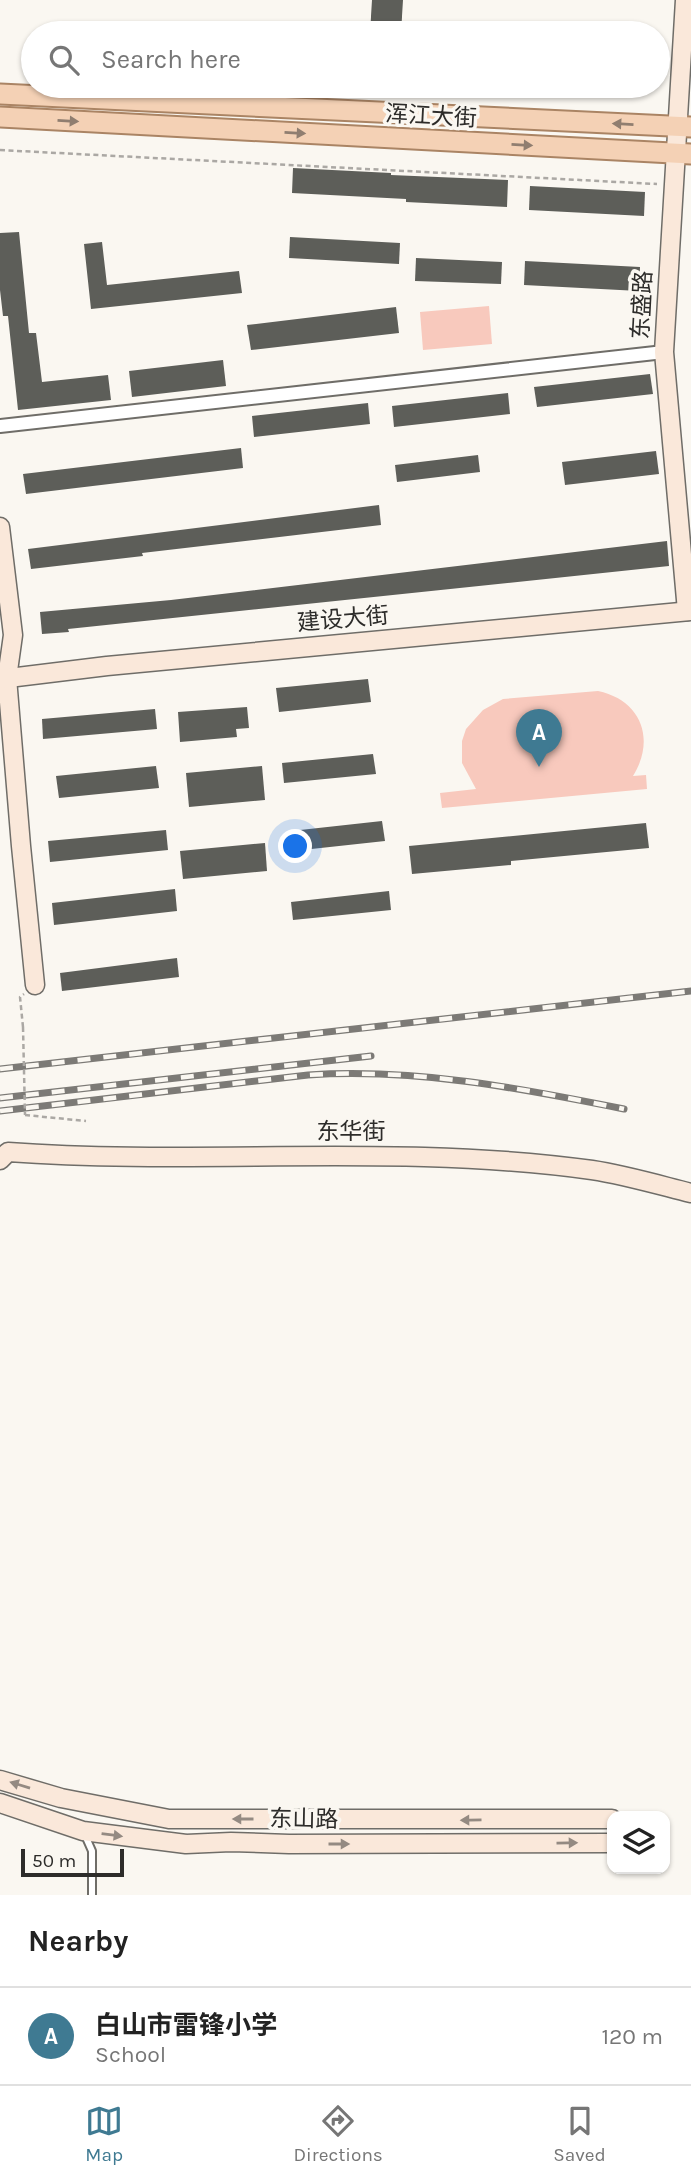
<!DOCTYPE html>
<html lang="en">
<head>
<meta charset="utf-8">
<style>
	:root { --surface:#fff; --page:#f2f2f2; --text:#222; --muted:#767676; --line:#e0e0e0; --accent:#3f7a92 }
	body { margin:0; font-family:Karla,"Noto Sans SC",sans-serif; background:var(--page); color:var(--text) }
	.controls { position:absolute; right:21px; bottom:21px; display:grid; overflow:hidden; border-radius:14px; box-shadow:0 2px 5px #0004 }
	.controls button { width:63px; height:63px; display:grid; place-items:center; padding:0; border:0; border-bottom:2px solid var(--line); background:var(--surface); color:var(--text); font:35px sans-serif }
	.scale { position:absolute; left:21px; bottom:18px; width:103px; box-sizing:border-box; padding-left:7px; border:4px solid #2d2c2a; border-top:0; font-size:19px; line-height:24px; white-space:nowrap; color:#2d2c2a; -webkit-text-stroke:5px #faf7f1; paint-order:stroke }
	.you { position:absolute; left:296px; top:847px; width:24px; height:24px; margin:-18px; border:5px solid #fff; border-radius:50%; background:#1a73e8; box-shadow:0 0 0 10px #1a73e833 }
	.badge { display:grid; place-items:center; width:46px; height:46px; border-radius:50%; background:var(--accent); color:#fff; font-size:23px; font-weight:700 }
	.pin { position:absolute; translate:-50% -58px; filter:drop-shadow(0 2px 4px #0008) }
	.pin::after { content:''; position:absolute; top:37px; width:24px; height:21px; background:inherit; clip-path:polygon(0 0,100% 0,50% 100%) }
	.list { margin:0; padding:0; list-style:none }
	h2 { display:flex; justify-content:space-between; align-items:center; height:91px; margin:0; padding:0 28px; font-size:30px }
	h2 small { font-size:23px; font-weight:400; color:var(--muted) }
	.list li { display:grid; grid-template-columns:46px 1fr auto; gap:21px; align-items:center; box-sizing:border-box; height:98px; padding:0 28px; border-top:2px solid var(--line) }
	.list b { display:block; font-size:26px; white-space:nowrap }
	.list p { margin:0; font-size:23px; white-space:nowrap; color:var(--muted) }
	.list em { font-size:23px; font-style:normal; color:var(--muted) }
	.icon { flex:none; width:38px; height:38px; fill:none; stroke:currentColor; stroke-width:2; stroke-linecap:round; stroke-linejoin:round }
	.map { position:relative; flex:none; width:691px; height:1895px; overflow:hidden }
	.search { position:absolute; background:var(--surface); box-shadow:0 2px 5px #0004; left:21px; right:21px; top:21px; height:77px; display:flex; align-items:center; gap:18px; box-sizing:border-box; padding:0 24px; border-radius:38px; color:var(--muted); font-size:26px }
	.sheet { height:189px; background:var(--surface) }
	nav { display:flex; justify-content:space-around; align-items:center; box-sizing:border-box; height:98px; border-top:2px solid var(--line); background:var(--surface); font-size:19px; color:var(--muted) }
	nav a { display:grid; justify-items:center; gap:4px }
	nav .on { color:var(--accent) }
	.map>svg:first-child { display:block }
</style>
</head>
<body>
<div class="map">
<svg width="691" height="1895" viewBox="0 0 691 1895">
	<rect width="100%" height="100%" fill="#faf7f1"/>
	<!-- green -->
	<g fill="#f8c9bd">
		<polygon points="489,306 492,344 423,350 420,312"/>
		<path d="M598 691C641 700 656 739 633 776L646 775 647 789 442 808 440 793 476 789 462 763V741L466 729 483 710 503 699Z"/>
	</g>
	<!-- building -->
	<g fill="#5d5e59">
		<polygon points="372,0 403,0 401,33 370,33"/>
		<polygon points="293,168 391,173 391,175 508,180 507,207 406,202 406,199 292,193"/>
		<polygon points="530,186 645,192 644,216 529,210"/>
		<polygon points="19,232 29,333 36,333 42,382 108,375 111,400 18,410 8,316 3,316 0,290 0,233"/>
		<polygon points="290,237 400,243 399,264 289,258"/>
		<polygon points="102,242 107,285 239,271 242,293 91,309 84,244"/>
		<polygon points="416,258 502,262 501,284 415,281"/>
		<polygon points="525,261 640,267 639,291 524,285"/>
		<polygon points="396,307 399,333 251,350 247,325"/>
		<polygon points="223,360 226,386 132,397 129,371"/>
		<polygon points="650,374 653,394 537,407 534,387"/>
		<polygon points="508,393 510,414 394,427 392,406"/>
		<polygon points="368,403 370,424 254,437 252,416"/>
		<polygon points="241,448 243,468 26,494 23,474"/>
		<polygon points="656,451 659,474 565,485 562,462"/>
		<polygon points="478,455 480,472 397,482 395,465"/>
		<polygon points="379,505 381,525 142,553 143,556 31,569 28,549"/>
		<polygon points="667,541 669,566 68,629 69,632 42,634 40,612 171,600"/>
		<polygon points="368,679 371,702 279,712 276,688"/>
		<polygon points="247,707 249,728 236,729 237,737 180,742 178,712"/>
		<polygon points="155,709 157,729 43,739 42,719"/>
		<polygon points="373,754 376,774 284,783 282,763"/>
		<polygon points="156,766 159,788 59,798 56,776"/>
		<polygon points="262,766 265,800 189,807 186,773"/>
		<polygon points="382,821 385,841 293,851 291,831"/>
		<polygon points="646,823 649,848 511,861 511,865 412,874 409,846"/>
		<polygon points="166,830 168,850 50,862 48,841"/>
		<polygon points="265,843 267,871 183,879 180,851"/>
		<polygon points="175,889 177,911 54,925 52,903"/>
		<polygon points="389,891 391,910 293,920 291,902"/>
		<polygon points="177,958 179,977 62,991 60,973"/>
	</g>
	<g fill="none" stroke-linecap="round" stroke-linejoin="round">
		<!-- lane casing -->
		<g stroke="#6f6d68" stroke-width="10">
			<polyline id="lane" points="84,1833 92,1851 92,1895"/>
		</g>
		<!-- street casing -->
		<g stroke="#6f6d68" stroke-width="16">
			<polyline id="street" points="0,426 664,352"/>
		</g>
		<!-- secondary casing -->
		<g stroke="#6f6d68" stroke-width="21">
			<g id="secondary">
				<polyline points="685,0 664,352 687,611"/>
				<polyline points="0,527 13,635 7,678 21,846 35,985"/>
				<polyline points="0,679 107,666 691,611"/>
				<path d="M0 1160 8 1152C202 1166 398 1143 592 1170 625 1175 659 1185 691 1193"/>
				<polyline points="0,1780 61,1798 169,1819 612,1819"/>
				<polyline points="0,1803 83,1831 186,1844 231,1842 289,1844 612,1843"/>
			</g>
		</g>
		<!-- primary casing -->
		<g stroke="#aa8464" stroke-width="23">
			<g id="primary">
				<polyline points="0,94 691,127"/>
				<polyline points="0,117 691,154"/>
			</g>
		</g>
		<!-- path -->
		<g stroke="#aba8a4" stroke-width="2.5" stroke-dasharray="5 3.5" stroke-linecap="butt">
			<polyline points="0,150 657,184"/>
			<polyline points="23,1027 20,997 24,994"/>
			<polyline points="25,1115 86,1121"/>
		</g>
		<!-- lane -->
		<use href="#lane" stroke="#fff" stroke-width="6"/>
		<!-- street -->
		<use href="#street" stroke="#fff" stroke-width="12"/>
		<!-- secondary -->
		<use href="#secondary" stroke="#fae8da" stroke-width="18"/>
		<!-- primary -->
		<use href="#primary" stroke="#f4d1b5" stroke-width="19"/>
		<!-- rail casing -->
		<g stroke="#7c7a76" stroke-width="7">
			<g id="rail">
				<polyline points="0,1069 691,991"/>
				<polyline points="0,1098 371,1056"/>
				<path d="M0 1111 308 1075C416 1068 519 1088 624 1109"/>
			</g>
		</g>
		<!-- rail -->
		<use href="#rail" stroke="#faf7f1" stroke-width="4.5" stroke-dasharray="13" stroke-linecap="butt"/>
		<!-- path-bridge -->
		<polyline stroke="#aba8a4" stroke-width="2.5" stroke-dasharray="5 3.5" stroke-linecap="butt" points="23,1027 25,1115"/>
	</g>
	<!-- one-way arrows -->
	<defs><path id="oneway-solid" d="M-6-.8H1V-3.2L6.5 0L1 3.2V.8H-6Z" transform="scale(1.75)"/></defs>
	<g fill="#907e70">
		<use href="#oneway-solid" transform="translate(68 121) rotate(3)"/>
		<use href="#oneway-solid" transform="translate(623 124) rotate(-177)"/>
		<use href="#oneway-solid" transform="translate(295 133) rotate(3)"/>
		<use href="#oneway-solid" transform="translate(522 145) rotate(3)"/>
	</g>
	<g fill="#948a82">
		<use href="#oneway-solid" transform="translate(20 1785) rotate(-163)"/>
		<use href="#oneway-solid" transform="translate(243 1819) rotate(-180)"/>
		<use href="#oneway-solid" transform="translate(471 1820) rotate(179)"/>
		<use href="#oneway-solid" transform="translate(112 1835) rotate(7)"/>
		<use href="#oneway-solid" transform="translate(567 1843) rotate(-1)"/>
		<use href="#oneway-solid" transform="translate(339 1844)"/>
	</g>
	<g text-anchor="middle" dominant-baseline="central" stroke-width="7" stroke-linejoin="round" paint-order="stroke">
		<!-- street labels -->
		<g font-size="23" fill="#2d2c2a" stroke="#faf7f1">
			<text transform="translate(431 116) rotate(3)">浑江大街</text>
			<text transform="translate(642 305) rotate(-87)">东盛路</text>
			<text transform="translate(343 619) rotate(-5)">建设大街</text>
			<text x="351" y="1131">东华街</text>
			<text transform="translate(304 1819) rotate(1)">东山路</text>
		</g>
	</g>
</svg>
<div class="controls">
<button><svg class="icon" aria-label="layers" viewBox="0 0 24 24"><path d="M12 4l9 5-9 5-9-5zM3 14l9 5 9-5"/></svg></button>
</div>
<div class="scale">50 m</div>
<div class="you"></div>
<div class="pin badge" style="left:539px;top:767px">A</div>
<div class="search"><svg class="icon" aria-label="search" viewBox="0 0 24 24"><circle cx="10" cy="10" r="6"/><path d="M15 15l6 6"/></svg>Search here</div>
</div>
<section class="sheet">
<h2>Nearby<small></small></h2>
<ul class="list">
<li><span class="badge">A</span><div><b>白山市雷锋小学</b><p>School</p></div><em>120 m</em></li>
</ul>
</section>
<nav>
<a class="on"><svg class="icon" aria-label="map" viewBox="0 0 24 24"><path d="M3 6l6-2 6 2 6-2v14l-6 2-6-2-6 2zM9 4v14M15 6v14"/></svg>Map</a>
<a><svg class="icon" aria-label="directions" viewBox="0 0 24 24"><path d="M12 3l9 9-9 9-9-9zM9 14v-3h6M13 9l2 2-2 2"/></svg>Directions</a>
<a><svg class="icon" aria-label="saved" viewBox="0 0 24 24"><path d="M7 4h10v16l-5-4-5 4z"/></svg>Saved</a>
</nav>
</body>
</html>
